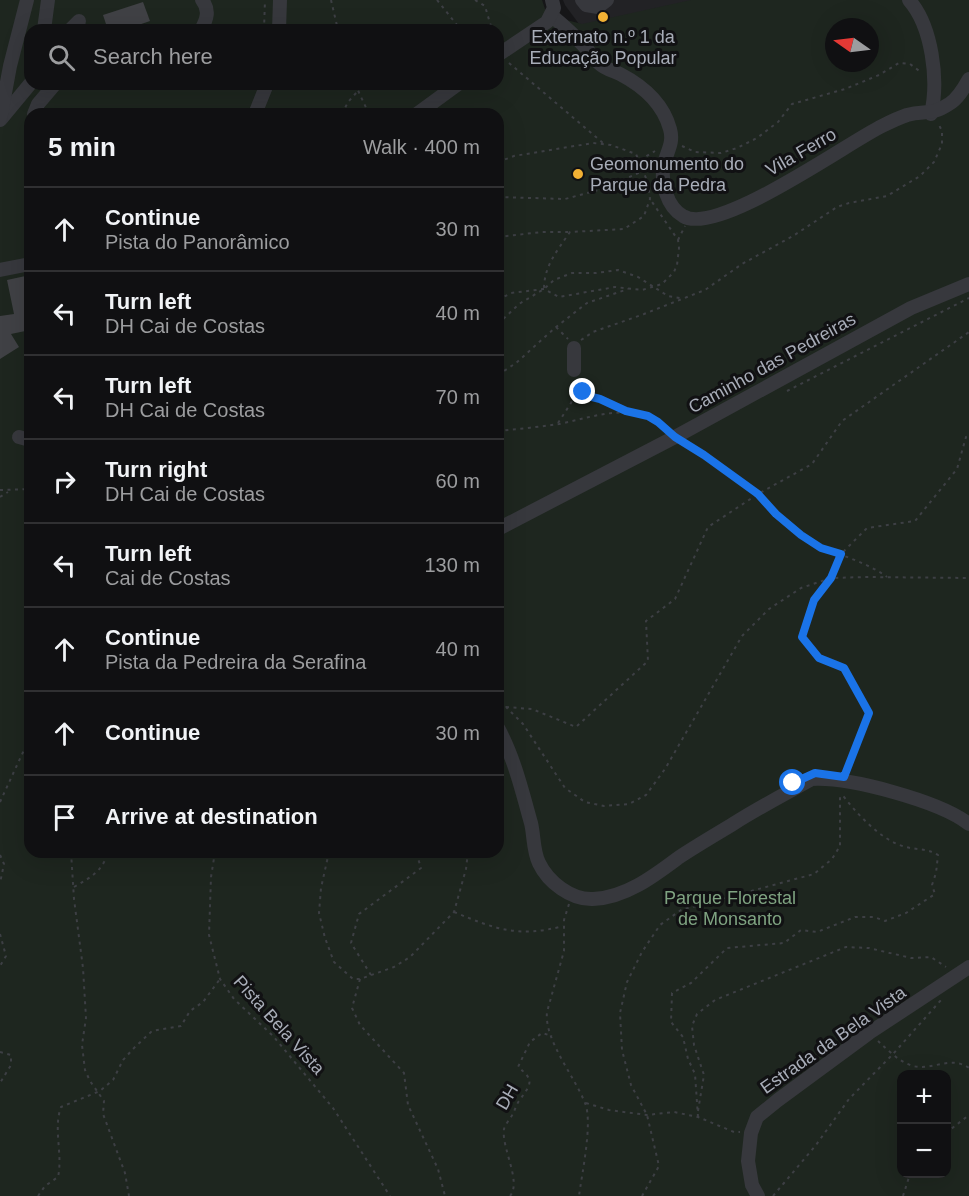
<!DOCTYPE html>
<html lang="en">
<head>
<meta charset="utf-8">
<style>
	:root { --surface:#101012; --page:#19191b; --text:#f1f3f6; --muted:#9c9d9f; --line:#303032 }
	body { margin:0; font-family:Arial,sans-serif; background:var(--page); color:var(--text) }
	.controls { position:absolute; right:18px; bottom:18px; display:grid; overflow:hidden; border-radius:12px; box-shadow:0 6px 24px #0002 }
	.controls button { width:54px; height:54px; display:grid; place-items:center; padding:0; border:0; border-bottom:2px solid var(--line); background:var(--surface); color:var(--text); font:30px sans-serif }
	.compass { position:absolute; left:825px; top:18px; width:54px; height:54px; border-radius:50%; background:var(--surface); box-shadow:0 6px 24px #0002; rotate:284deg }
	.stop { position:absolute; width:18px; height:18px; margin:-14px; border:4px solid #1a73e8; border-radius:50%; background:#fff }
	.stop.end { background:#1a73e8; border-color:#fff; box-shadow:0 2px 6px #0008 }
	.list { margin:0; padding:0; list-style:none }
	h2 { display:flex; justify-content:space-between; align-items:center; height:78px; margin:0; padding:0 24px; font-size:26px }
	h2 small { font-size:20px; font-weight:400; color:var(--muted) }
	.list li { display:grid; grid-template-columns:39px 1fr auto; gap:18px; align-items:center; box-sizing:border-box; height:84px; padding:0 24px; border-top:2px solid var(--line) }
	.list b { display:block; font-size:22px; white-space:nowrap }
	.list p { margin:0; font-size:20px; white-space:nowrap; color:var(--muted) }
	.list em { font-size:20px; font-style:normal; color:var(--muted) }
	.icon { flex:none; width:33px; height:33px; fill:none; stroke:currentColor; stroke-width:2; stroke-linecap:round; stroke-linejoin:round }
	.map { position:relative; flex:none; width:969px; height:1196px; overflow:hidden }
	.search { position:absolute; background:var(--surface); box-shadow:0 6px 24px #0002; left:24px; top:24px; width:480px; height:66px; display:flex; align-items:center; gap:15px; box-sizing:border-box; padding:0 21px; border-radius:18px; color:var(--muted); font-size:22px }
	.panel { position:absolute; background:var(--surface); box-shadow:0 6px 24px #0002; left:24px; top:108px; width:480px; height:750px; border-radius:18px }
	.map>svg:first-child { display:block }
</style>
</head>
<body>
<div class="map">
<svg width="969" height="1196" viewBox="0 0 969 1196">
	<rect width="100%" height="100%" fill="#161618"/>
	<!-- built -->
	<polygon fill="#222225" points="563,0 706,0 582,28 565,5"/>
	<!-- green -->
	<path fill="#1e261f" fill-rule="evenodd" d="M0 0H542L547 15 582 24 691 0H905L916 4 917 0H969V1196H0ZM834 27H870V63H834ZM30 30H498V84H30ZM30 114H498V852H30ZM902 1074H946V1174H902Z"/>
	<!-- building -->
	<g fill="#404145">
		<polygon points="143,2 150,21 124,30 108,30 103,15"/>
		<polygon points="30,275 30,330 11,334 19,347 0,359 0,316 14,314 7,280"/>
	</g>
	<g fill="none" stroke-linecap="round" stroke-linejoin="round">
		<!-- path -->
		<g stroke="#3d3f44" stroke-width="2" stroke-dasharray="3 4.5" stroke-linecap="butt">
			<polyline points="331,0 338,30"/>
			<polyline points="437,0 461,30"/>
			<polyline points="475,0 485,6 492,30"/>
			<polyline points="264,30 265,0"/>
			<polyline points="471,30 490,25"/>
			<polyline points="509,63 603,143"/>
			<polyline points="355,84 369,114"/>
			<polyline points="342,114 348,102 357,92"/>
			<polyline points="682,146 695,152 721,153 737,148 757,138 778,122 792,104 845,89 879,75 899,63 910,64 922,73"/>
			<polyline points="640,160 655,151"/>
			<path d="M498 162 514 156 593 143 611 145 636 154 648 183 650 199 644 216 624 229 570 232C557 251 544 266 544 289"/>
			<polyline points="498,197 565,199 602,189 643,171"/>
			<polyline points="498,237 542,232 570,232"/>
			<polyline points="678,240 685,226"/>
			<polyline points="498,300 511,293 544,289 559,297 615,287 642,290 662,284 674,272 677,265 679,248 678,240 650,199"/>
			<polyline points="498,324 519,304 544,289 554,280 572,273 596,273 618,270 638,277 668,296 680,298"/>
			<polyline points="556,327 568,339"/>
			<polyline points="581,340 593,332 644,314 705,290 742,264 793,236 837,207 849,203 887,196 920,176 934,162 942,144 942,131 938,123"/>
			<polyline points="498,375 516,363 556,327 587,303 628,289"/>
			<path d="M576 381C583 398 609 403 626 411"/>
			<polyline points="787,391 969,298"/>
			<polyline points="558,423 571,403 578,386"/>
			<path d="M498 431C518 429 539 427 559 424 598 416 631 401 666 428"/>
			<path d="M687 445C711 459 737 476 758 494 773 508 785 523 802 535 828 554 861 558 887 577"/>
			<polyline points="0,490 30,489"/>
			<polyline points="0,497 8,492"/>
			<polyline points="498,707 506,707 523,724 565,788 585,802 604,806 629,804 646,795 665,769 742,636 769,609 801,588 831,578 866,577 969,578"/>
			<polyline points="506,707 532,709 576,727 648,661 646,621 675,599 708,527 758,494 812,464 842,421 969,332"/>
			<polyline points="847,770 869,713 844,668 819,658 802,637 814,600 831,578 841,554 867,528 915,521 957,469 966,437 969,436"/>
			<polyline points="0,802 30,737"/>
			<polyline points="71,852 74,899 83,968 86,1018 82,1045 85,1070 90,1081 104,1101 103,1114 125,1173 129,1196"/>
			<polyline points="215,852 211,877 209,935 220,979 234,999 273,1036 333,1108 390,1196"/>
			<polyline points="329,852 321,888 319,913 325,938 334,962 353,979 360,979 394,967 410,957 454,912 466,869 468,852"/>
			<polyline points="0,855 4,864 0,883"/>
			<path d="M74 887C90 878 103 871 108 852"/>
			<path d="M569 904 564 920V951L547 1012C544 1040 575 1077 585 1103 593 1122 582 1173 579 1196"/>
			<path d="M454 912C495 929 519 938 563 926"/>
			<polyline points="0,934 6,956 0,966"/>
			<polyline points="371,975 351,943 359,914 421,868 416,852"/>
			<polyline points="360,979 352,1008 360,1025 404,1073 408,1105 438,1169 445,1196"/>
			<path d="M878 1041C888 1050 899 1062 913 1066 932 1071 951 1055 969 1068"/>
			<polyline points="0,1052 11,1055 11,1065 0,1083"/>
			<polyline points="586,1103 609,1110 647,1115 674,1112 698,1117 734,1132 740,1132"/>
			<polyline points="698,1111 704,1075 694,1045 692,1026 697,1014 715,1000 846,947 869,948 911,958 931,957 946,967"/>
			<path d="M698 1117 695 1074 688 1059 683 1037 671 1022 672 993 691 983 727 948 784 943 801 930 817 932 855 917H874L885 921 906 913 935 894 932 885 936 873 938 855C927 848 917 850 906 847 881 841 855 812 841 793"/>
			<polyline points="946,1133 969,1115"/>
			<path d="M38 1196 45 1186 58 1177C63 1154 53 1129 61 1107L100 1091 113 1080 123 1060 134 1048 152 1031 181 1026 190 1011 203 1002 220 979"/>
			<path d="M510 1196C522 1182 501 1147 504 1129 505 1125 509 1120 511 1117 515 1111 516 1105 519 1101 530 1085 536 1081 518 1067L530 1042 542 1033 552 1036"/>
			<polyline points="642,1196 659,1166 647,1115 631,1085 622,1050 620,1013 627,982 642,952 660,925 681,910 814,874 832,859 840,846 840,794"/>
			<polyline points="773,1196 816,1145 849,1099 893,1054 942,999"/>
			<polyline points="903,1196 910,1174"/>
		</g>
		<!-- minor -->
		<g stroke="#37383d" stroke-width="14">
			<polyline points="582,0 586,5 598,7 607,0"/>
			<path d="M909 0C932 26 939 80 931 114"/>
			<path d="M552 16C564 26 575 36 585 47 590 52 594 60 600 64 605 69 614 71 620 74 643 86 663 103 670 129 674 143 667 151 664 164 660 182 667 207 683 216 717 237 847 143 882 126 890 122 898 118 907 115 925 110 931 116 949 104 958 99 964 88 969 79"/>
			<polyline points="44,30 48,0"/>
			<polyline points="70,30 79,21"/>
			<path d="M201 30C207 19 210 10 202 0"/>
			<polyline points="279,30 280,0"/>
			<polyline points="498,55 547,22 554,8 552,0"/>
			<polyline points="34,114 38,104 55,84"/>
			<polyline points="255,114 267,84"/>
			<polyline points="417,114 458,84"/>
			<polyline points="1,119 30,84"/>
			<polyline points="0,120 10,66 27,0"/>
			<polyline points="0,270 30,264"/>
			<polyline points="574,370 574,348"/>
			<polyline points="19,437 30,440"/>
			<polyline points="498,529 675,437 911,308 969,284"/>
			<path d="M498 728C514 757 522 791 531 823 534 835 533 851 539 863 548 882 571 900 593 899 625 898 654 876 678 858 696 846 715 835 733 824 758 808 785 794 812 779 850 777 939 801 969 824"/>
			<polyline points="758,1196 752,1185 748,1161 751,1133 757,1117 778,1100 869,1033 969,967"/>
		</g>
	</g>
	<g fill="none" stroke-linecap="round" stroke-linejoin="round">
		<!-- route -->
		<polyline stroke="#1a73e8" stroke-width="8" points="583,392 588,396 600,399 626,411 648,416 658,422 675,437 704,455 758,494 776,514 801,535 821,548 841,554 831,578 814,600 802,637 819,658 844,668 869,713 844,777 815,773 793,783"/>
	</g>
	<!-- markers -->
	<g fill="#f2b134" stroke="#111113" stroke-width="2">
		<circle cx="603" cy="17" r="6"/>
		<circle cx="578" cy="174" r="6"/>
	</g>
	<g text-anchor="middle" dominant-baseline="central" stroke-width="6" stroke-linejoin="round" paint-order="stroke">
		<!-- poi labels -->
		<g font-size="18" fill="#a8adb8" stroke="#111113">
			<text x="603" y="37">Externato n.º 1 da<tspan x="603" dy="21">Educação Popular</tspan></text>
			<text x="590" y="164" text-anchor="start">Geomonumento do<tspan x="590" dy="21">Parque da Pedra</tspan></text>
		</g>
		<!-- street labels -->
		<g font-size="18" fill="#a8adb8" stroke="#111113">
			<text transform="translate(801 152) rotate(-30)">Vila Ferro</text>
			<text transform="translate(772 363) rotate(-29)">Caminho das Pedreiras</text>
			<text transform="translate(279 1025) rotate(48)">Pista Bela Vista</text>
			<text transform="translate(833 1040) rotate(-35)">Estrada da Bela Vista</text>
			<text transform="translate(507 1097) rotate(-60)">DH</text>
		</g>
		<!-- park labels -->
		<g font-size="18" fill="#7fa381" stroke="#111113">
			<text x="730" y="898">Parque Florestal<tspan x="730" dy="21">de Monsanto</tspan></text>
		</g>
	</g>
</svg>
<div class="controls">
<button>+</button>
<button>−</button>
</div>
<svg class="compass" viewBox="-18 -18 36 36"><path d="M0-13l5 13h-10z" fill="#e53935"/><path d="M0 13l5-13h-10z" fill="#9c9d9f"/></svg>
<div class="stop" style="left:793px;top:783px"></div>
<div class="stop end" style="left:583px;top:392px"></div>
<div class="search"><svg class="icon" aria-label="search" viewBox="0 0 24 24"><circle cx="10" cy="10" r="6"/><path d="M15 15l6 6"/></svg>Search here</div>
<section class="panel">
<h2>5 min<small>Walk · 400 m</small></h2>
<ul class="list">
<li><svg class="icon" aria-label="ahead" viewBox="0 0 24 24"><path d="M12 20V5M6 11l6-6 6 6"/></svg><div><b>Continue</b><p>Pista do Panorâmico</p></div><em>30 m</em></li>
<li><svg class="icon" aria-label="left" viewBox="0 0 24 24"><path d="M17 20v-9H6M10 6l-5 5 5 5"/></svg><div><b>Turn left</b><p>DH Cai de Costas</p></div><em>40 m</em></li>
<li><svg class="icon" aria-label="left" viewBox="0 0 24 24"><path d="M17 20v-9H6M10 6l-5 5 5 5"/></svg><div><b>Turn left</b><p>DH Cai de Costas</p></div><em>70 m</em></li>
<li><svg class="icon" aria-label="right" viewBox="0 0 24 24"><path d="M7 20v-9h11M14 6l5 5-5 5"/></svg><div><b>Turn right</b><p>DH Cai de Costas</p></div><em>60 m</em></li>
<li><svg class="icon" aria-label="left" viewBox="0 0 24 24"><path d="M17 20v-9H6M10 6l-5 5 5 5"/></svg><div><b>Turn left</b><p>Cai de Costas</p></div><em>130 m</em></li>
<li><svg class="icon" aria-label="ahead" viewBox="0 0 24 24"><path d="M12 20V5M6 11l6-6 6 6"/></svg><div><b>Continue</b><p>Pista da Pedreira da Serafina</p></div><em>40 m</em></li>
<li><svg class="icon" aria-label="ahead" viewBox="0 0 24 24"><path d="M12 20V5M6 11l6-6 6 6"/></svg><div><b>Continue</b></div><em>30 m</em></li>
<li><svg class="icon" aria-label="arrive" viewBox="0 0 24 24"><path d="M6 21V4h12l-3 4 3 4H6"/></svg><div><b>Arrive at destination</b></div></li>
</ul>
</section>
</div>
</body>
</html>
